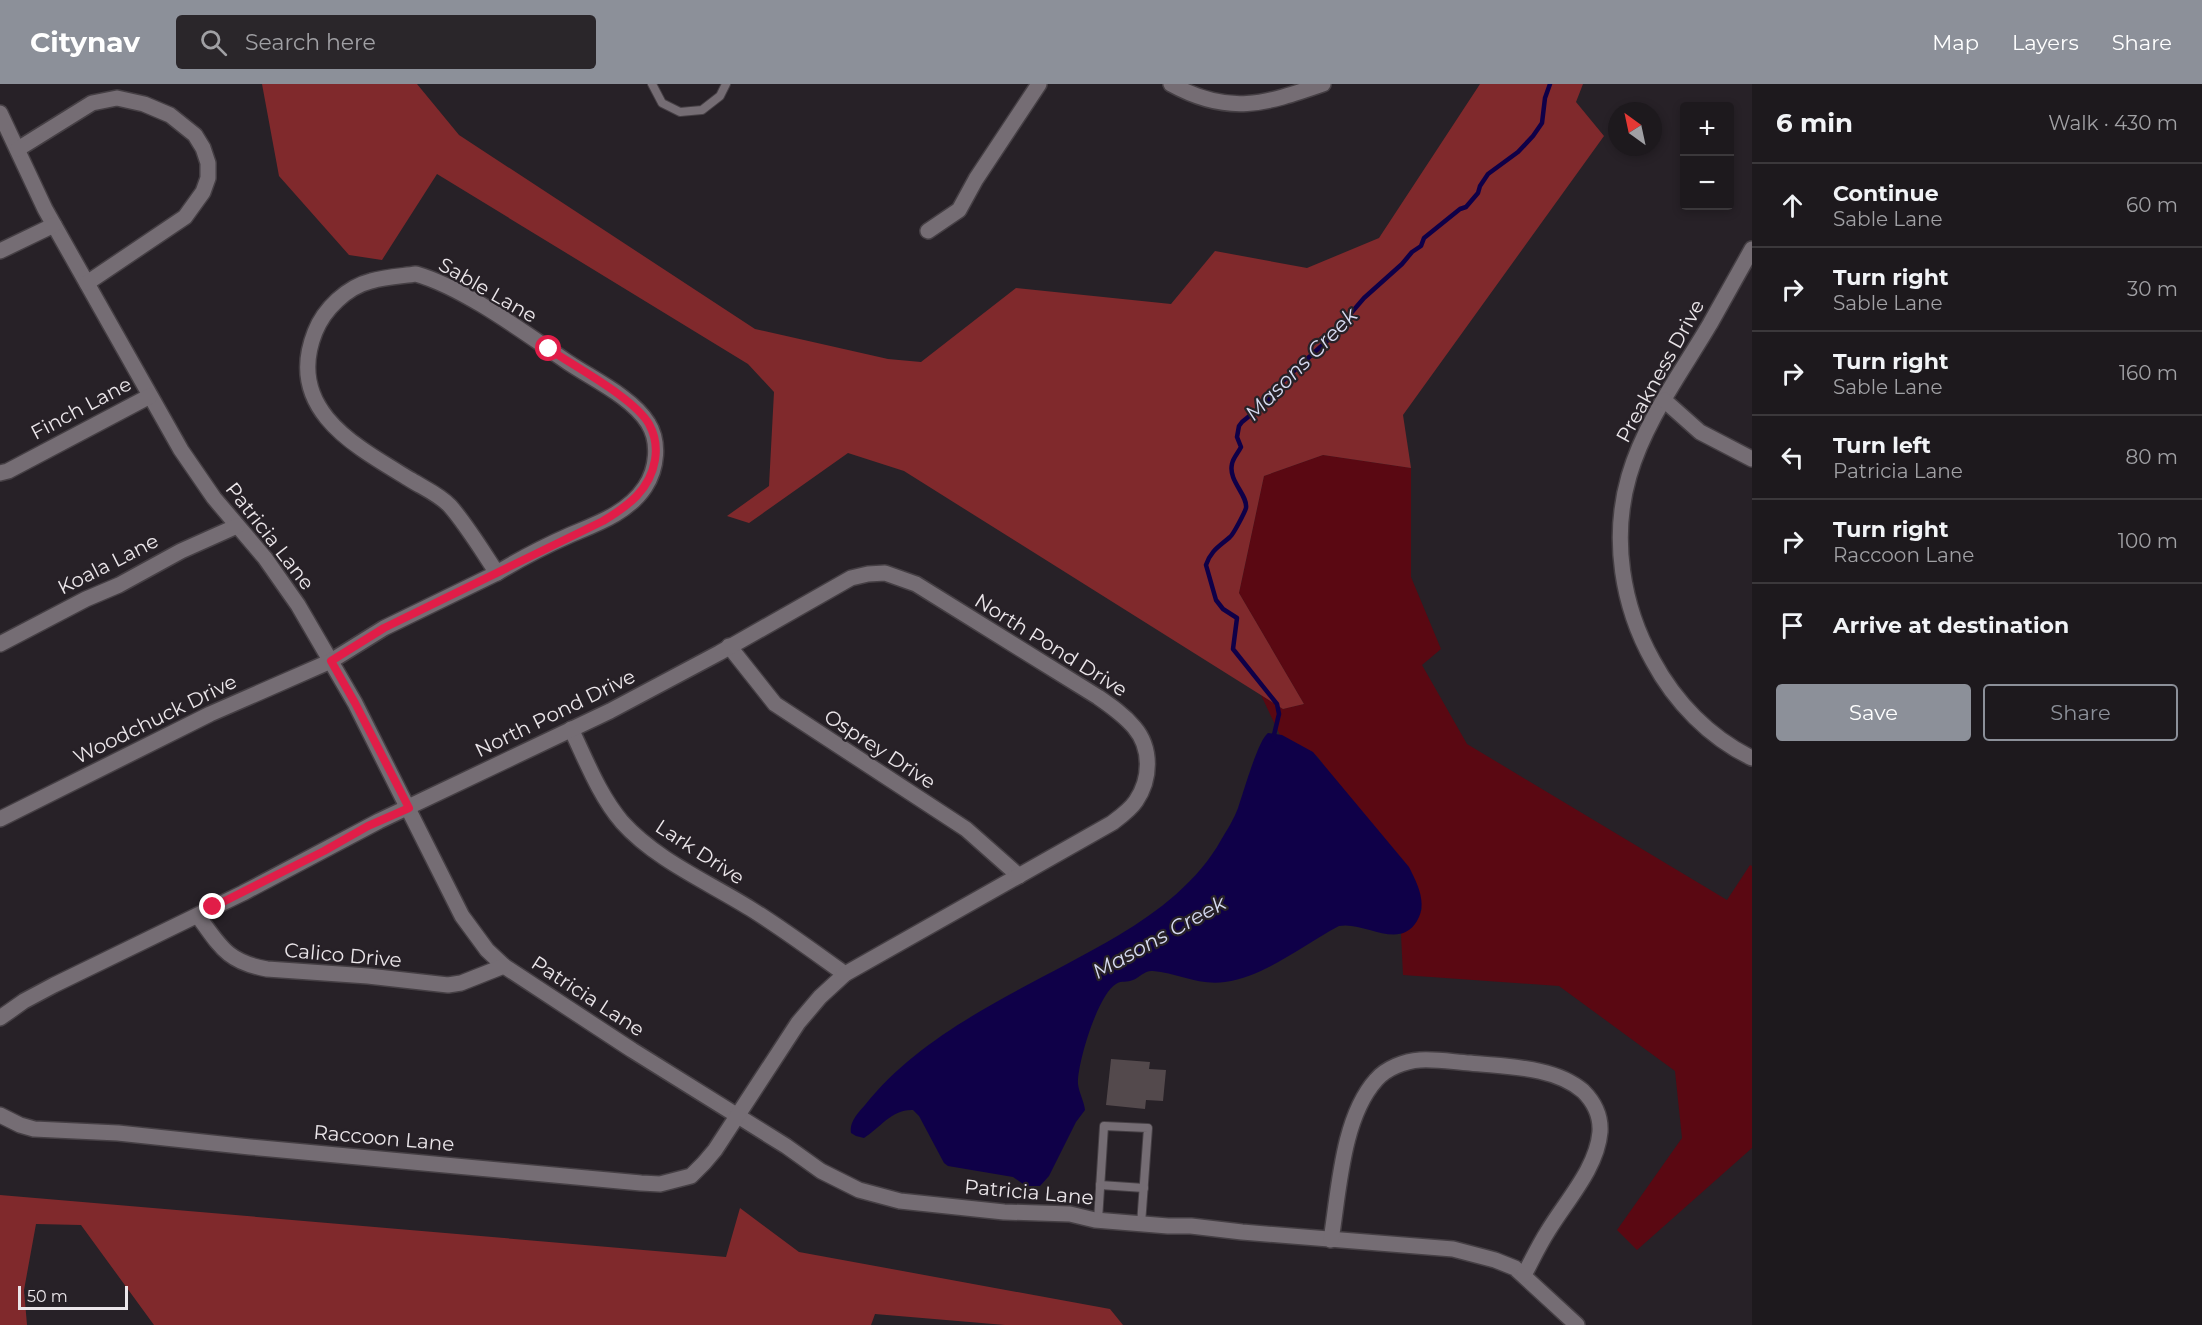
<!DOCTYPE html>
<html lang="en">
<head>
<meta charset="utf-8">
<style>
	:root { --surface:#1d191d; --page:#2a262a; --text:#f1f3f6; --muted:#a0a0a4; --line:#3b383b; --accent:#8c9099 }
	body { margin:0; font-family:Montserrat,sans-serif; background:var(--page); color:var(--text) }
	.controls { position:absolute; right:18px; top:18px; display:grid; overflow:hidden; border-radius:6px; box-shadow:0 3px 9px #0003 }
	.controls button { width:54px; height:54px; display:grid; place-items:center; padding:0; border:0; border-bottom:2px solid var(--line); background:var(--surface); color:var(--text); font:30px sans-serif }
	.compass { position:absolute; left:1608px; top:18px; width:54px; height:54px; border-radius:50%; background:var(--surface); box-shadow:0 3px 9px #0003; rotate:327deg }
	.scale { position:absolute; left:18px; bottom:15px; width:110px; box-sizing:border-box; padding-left:6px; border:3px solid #ebe6ea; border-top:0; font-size:16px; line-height:21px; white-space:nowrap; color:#ebe6ea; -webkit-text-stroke:4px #272127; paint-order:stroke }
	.stop { position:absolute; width:18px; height:18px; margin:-14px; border:4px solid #e11d48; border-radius:50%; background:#fff }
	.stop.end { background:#e11d48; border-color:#fff; box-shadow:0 2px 6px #0008 }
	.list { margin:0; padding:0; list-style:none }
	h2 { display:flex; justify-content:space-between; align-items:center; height:78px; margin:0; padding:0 24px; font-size:26px }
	h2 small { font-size:20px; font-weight:400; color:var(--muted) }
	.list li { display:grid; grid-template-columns:39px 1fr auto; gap:18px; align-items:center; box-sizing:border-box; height:84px; padding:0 24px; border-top:2px solid var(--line) }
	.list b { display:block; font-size:22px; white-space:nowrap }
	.list p { margin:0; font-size:20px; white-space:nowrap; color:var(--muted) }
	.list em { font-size:20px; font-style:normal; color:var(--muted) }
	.actions { display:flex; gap:12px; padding:18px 24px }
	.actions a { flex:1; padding:14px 0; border:2px solid var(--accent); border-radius:6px; text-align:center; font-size:21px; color:var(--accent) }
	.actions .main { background:var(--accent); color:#fff }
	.icon { flex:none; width:33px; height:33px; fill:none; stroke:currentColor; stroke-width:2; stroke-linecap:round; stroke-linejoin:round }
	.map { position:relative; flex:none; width:1752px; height:1241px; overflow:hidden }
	header { display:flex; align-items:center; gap:36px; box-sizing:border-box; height:84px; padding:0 30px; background:var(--accent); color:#fff }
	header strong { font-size:28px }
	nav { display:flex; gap:33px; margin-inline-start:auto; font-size:21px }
	.search { width:420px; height:54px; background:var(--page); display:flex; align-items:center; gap:15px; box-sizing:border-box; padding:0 21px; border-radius:6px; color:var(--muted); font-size:22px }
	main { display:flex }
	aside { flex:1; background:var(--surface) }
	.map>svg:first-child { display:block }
</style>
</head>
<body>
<header>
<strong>Citynav</strong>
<div class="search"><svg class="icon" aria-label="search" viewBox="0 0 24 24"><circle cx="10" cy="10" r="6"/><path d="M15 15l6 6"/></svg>Search here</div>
<nav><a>Map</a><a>Layers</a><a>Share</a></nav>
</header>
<main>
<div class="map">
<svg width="1752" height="1241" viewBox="0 0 1752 1241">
	<rect width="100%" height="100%" fill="#272127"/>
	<!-- green -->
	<polygon fill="#5a0812" points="1323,371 1411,384 1411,493 1441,565 1422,581 1467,660 1727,816 1750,781 1752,782 1752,1064 1637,1166 1617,1146 1682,1054 1675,987 1559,902 1403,891 1401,850 1422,825 1318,673 1280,651 1261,611 1283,625 1304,620 1239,509 1264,392"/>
	<!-- forest -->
	<g fill="#80292c">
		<polygon points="262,0 417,0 459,51 755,245 888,275 921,278 1016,204 1171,220 1215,167 1307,184 1379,154 1480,0 1583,0 1576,18 1604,52 1403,331 1411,384 1323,371 1264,392 1239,509 1304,620 1283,625 904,387 848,369 749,439 727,432 769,402 774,308 748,280 437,90 382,176 349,171 279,92"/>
		<polygon points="0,1111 726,1173 740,1124 799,1168 1110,1225 1123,1241 1005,1241 875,1230 871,1241 154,1241 81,1141 36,1140 24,1206 27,1241 0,1241"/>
	</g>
	<!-- water -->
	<path fill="#0f0048" d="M1268 649 1282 651 1313 668 1409 783C1417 799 1428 819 1417 837 1399 867 1365 837 1339 842 1301 862 1268 891 1225 898 1200 902 1177 889 1153 887 1145 886 1140 893 1133 896 1127 899 1122 896 1116 900 1098 910 1077 980 1078 1000 1079 1009 1084 1017 1085 1026L1076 1038 1049 1092 1040 1102H1026L1013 1093 948 1082 944 1079 919 1032 913 1026C892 1025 880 1044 864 1054L856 1052 851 1049C849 1038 858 1029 865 1021 929 941 1033 902 1119 851 1158 828 1199 796 1221 756 1227 746 1234 735 1238 724 1243 710 1258 656 1268 649Z"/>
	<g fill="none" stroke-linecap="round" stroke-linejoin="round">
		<!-- stream -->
		<path stroke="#0f0048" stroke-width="4.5" d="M1273 655 1279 630 1277 620 1233 565 1237 534 1223 525 1216 516 1206 481C1211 466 1220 462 1230 453 1233 451 1245 428 1246 424 1248 411 1228 397 1232 380 1233 374 1238 369 1241 363L1237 353 1239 342 1242 338 1269 316 1275 304 1328 256 1364 214 1402 180 1412 168 1421 162 1424 154 1460 125 1466 123 1478 109 1480 102 1488 90 1518 68 1533 52 1542 39 1545 14 1550 0"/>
	</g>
	<!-- building -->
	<polygon fill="#53494c" points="1111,975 1150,978 1149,985 1166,986 1163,1017 1146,1016 1145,1025 1106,1021"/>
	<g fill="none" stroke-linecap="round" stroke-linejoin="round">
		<!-- service casing -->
		<g stroke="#453f44" stroke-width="10">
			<g id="service">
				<polyline points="652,0 662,19 680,28 702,26 720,12 726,0"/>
				<polyline points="1100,1101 1144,1104"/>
				<polyline points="1098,1136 1104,1042 1148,1044 1141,1140"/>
			</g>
		</g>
		<!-- minor casing -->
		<g stroke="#453f44" stroke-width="18">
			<g id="minor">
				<path d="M1171 0C1229 32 1265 20 1323 0"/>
				<polyline points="0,29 45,125 181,366 214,414 265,474 298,521 355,619 462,832 487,866 504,882 632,966 786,1062 821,1087 859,1106 900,1117 1004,1128 1070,1130 1095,1136 1168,1142 1191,1142 1242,1148 1453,1165 1495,1176 1515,1184 1577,1241"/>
				<polyline points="18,65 92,19 117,14 144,20 170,31 195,51 203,64 208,79 208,94 203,108 185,133 87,199"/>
				<polyline points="928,147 959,126 976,95 1039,0"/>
				<path d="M1752 165C1738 190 1724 215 1710 240 1681 289 1645 337 1629 392 1611 454 1622 522 1653 577 1675 618 1710 654 1752 674"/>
				<polyline points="0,167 54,141"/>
				<path d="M416 190C465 204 526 250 569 279 593 295 633 314 648 339 660 358 657 385 645 403 628 429 596 440 570 451 545 462 520 475 497 489 483 468 466 440 450 422 440 411 424 404 411 396 357 363 284 326 315 248 324 225 347 203 371 197 385 193 402 192 416 190Z"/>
				<polyline points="1664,316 1700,348 1752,375"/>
				<polyline points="0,389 8,387 150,312"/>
				<polyline points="0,560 86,515 119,501 181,467 237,442"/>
				<polyline points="729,562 775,620 966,745 1019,792"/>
				<path d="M571 645C586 676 599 711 622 738 656 776 708 798 751 825 783 845 814 868 845 890"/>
				<polyline points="0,735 210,630 331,577 384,544 497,489"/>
				<path d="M198 832C220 862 227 878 267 885L368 892 448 901 461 899 504 882"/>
				<path d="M0 934 24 917 54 901 243 809 379 737 610 627 719 569 851 494 868 490 885 489 916 500 1098 613C1111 622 1124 631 1134 643 1152 664 1151 695 1136 717 1130 726 1120 733 1112 739L845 890 820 913 798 939 715 1066 704 1079 691 1092 660 1100 641 1099 250 1063 118 1049 34 1045 20 1041 0 1031"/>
				<path d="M1331 1156C1339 1107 1342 1034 1376 996 1386 984 1405 977 1420 976 1437 975 1454 978 1470 979 1506 983 1554 982 1583 1007 1594 1018 1601 1032 1600 1048 1597 1084 1566 1117 1548 1147 1539 1161 1532 1176 1524 1191"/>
			</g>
		</g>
		<!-- service -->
		<use href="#service" stroke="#756d74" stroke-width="8"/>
		<!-- minor -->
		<use href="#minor" stroke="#756d74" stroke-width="15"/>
	</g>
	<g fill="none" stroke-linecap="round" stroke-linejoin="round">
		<!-- route -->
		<path stroke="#e11d48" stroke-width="8" d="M213 823 324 767 368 742 409 724 355 619 331 577 384 544 603 437C628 422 650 406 655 376 657 364 655 351 649 340 634 314 575 283 549 265"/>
	</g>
	<g text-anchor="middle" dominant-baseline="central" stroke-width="4.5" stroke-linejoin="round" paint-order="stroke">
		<!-- street labels -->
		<g font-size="20" fill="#ebe6ea" stroke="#272127">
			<text transform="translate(488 206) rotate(30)">Sable Lane</text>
			<text transform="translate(1660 287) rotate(-61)">Preakness Drive</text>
			<text transform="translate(81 324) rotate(-28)">Finch Lane</text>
			<text transform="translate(270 452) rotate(52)">Patricia Lane</text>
			<text transform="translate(108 480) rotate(-27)">Koala Lane</text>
			<text transform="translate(1051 561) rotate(32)">North Pond Drive</text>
			<text transform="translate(555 629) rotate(-26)">North Pond Drive</text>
			<text transform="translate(155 635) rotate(-26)">Woodchuck Drive</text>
			<text transform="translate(880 665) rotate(33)">Osprey Drive</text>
			<text transform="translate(700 768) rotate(33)">Lark Drive</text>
			<text transform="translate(343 871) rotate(5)">Calico Drive</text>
			<text transform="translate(588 912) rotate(33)">Patricia Lane</text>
			<text transform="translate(384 1054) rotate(5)">Raccoon Lane</text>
			<text transform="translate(1029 1108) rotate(5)">Patricia Lane</text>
		</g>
		<!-- water labels -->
		<g font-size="21" font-style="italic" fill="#d6daf0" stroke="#272127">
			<text transform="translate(1301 280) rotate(-45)">Masons Creek</text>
			<text transform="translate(1159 853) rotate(-29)">Masons Creek</text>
		</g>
	</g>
</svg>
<div class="controls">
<button>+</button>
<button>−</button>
</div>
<svg class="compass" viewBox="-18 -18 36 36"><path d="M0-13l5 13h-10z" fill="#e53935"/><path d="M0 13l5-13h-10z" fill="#a0a0a4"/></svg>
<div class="scale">50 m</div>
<div class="stop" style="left:549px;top:265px"></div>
<div class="stop end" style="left:213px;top:823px"></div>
</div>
<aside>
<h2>6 min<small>Walk · 430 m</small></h2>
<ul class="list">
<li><svg class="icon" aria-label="ahead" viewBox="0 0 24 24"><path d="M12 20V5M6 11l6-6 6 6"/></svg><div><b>Continue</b><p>Sable Lane</p></div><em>60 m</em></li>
<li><svg class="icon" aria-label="right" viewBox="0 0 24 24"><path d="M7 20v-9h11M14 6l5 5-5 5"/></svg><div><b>Turn right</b><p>Sable Lane</p></div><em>30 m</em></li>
<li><svg class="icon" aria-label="right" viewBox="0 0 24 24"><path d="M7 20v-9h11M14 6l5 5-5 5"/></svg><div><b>Turn right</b><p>Sable Lane</p></div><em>160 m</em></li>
<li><svg class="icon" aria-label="left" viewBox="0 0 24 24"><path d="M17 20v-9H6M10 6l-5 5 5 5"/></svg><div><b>Turn left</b><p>Patricia Lane</p></div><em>80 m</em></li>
<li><svg class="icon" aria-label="right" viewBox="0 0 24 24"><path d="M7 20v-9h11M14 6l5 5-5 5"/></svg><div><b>Turn right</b><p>Raccoon Lane</p></div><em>100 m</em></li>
<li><svg class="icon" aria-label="arrive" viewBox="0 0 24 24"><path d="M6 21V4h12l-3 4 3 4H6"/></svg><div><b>Arrive at destination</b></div></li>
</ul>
<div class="actions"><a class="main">Save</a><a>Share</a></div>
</aside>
</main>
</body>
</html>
